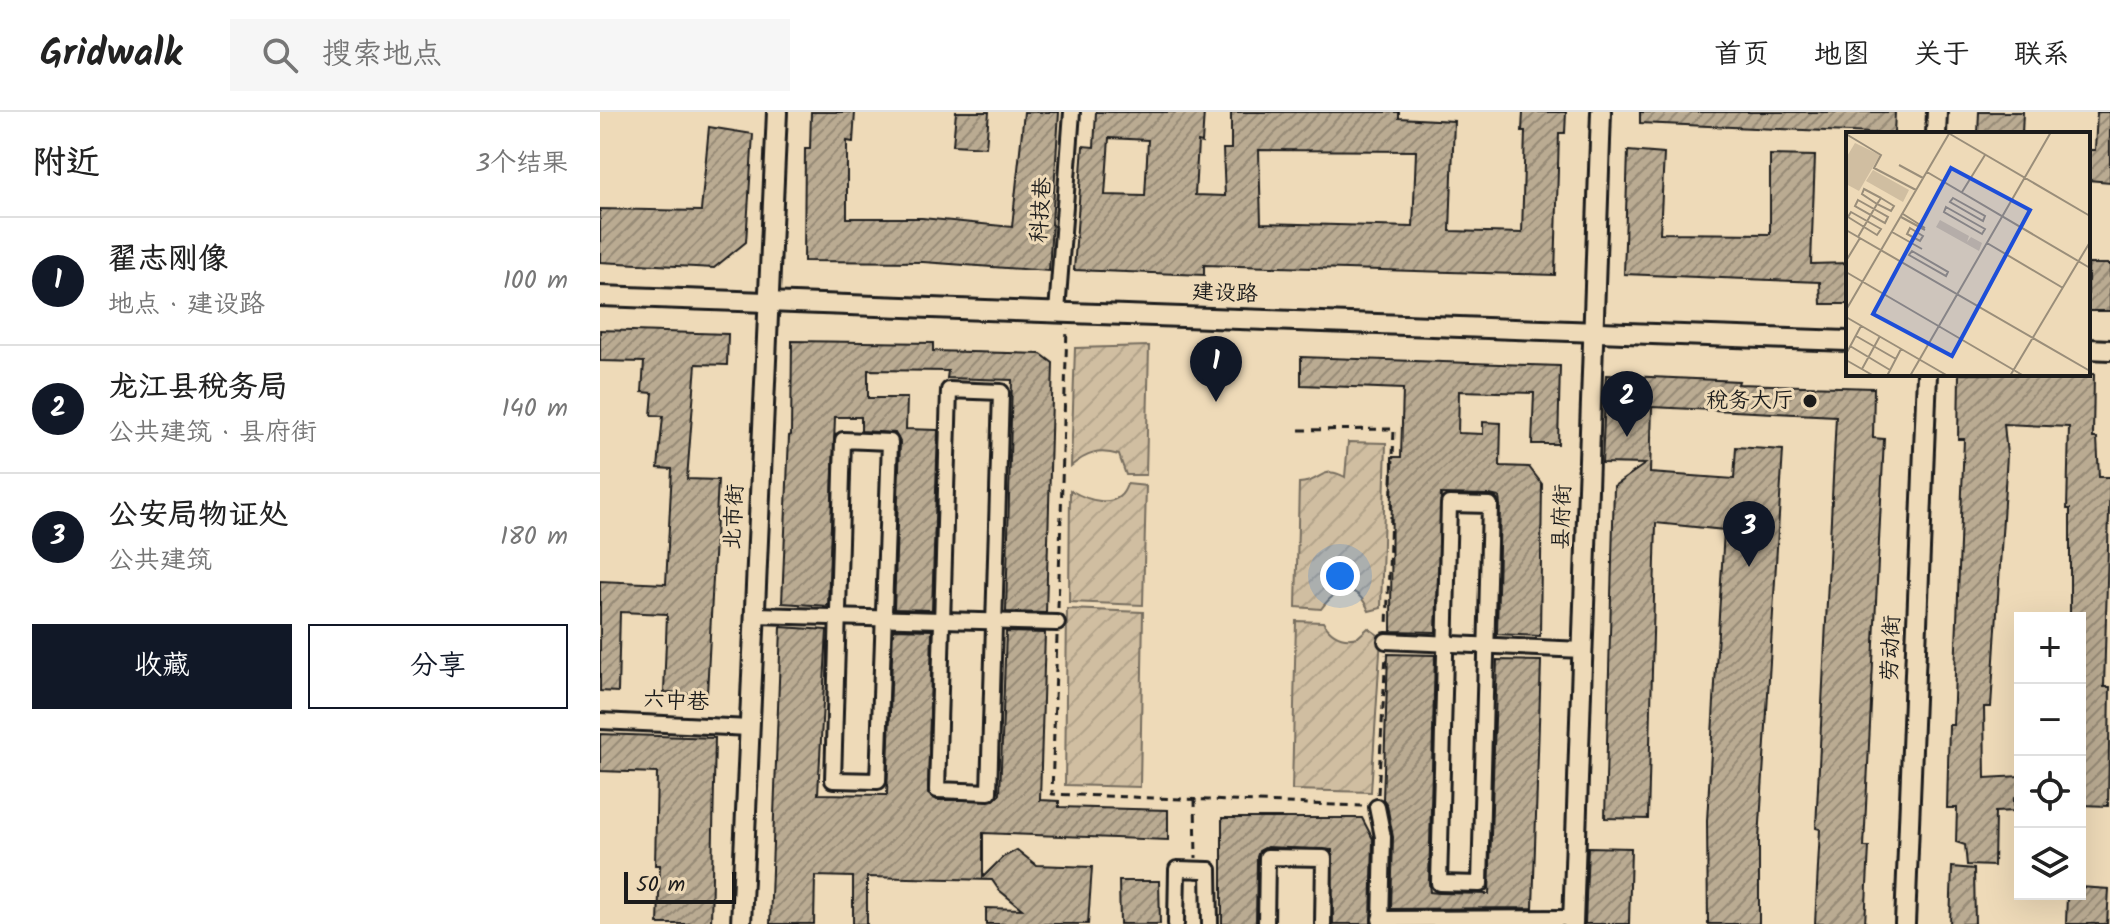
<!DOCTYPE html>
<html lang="zh">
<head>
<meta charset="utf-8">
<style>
	:root { --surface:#fff; --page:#f6f6f6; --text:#222; --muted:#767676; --line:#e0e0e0; --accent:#111827 }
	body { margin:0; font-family:Kalam,"LXGW WenKai TC",sans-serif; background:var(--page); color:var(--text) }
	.controls { position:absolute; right:24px; bottom:24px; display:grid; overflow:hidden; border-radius:0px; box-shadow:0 8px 32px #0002 }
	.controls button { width:72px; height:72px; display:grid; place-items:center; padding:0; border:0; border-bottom:2px solid var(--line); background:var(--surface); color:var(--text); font:40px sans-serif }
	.scale { position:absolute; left:24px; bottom:20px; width:112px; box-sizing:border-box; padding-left:8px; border:4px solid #1c1c1c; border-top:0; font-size:22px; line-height:28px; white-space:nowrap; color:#1c1c1c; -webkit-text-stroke:6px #eedab8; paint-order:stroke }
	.you { position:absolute; left:740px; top:464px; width:28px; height:28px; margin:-20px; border:6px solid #fff; border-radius:50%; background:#1a73e8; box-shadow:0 0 0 12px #1a73e833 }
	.badge { display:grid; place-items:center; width:52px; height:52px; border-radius:50%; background:var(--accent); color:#fff; font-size:26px; font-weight:700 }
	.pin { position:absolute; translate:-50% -66px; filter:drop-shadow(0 2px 4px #0008) }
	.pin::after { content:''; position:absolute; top:42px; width:28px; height:24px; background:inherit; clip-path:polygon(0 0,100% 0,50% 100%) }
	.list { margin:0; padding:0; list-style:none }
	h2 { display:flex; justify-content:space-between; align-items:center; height:104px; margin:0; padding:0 32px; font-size:34px }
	h2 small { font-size:26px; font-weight:400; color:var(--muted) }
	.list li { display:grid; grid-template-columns:52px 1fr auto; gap:24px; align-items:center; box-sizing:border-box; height:128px; padding:0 32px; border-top:2px solid var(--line) }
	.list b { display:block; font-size:30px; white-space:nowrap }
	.list p { margin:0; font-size:26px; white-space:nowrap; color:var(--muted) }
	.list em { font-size:26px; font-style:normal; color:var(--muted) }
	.actions { display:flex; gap:16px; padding:24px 32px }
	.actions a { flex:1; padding:18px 0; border:2px solid var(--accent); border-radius:0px; text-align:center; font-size:28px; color:var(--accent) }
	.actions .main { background:var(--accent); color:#fff }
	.icon { flex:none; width:44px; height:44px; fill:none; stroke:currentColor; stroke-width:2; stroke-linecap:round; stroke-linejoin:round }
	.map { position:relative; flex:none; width:1510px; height:812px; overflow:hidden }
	header { display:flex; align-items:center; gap:48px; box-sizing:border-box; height:112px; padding:0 40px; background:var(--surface); border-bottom:2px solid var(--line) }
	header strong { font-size:38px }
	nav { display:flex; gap:44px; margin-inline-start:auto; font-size:28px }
	.search { width:560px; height:72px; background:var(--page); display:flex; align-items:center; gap:20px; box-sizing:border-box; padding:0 28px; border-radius:0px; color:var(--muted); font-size:30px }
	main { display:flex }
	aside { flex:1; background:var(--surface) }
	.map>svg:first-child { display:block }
</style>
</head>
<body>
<header>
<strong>Gridwalk</strong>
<div class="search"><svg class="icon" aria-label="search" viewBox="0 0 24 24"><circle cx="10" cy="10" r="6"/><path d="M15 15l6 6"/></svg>搜索地点</div>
<nav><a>首页</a><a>地图</a><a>关于</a><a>联系</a></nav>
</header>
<main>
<aside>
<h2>附近<small>3个结果</small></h2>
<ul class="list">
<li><span class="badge">1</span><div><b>翟志刚像</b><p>地点 · 建设路</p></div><em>100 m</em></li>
<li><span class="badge">2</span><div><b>龙江县税务局</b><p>公共建筑 · 县府街</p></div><em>140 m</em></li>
<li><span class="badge">3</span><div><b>公安局物证处</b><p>公共建筑</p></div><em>180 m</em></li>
</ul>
<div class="actions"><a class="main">收藏</a><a>分享</a></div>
</aside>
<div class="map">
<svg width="1510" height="812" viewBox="0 0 1510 812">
	<defs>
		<pattern id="garden-furrows" width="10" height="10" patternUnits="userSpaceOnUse" patternTransform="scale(2)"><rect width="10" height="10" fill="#d0bea1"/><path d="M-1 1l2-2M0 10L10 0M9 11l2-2" fill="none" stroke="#b2a38a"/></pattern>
		<pattern id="building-hatch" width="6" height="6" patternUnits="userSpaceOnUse" patternTransform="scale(2)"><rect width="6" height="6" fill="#baab92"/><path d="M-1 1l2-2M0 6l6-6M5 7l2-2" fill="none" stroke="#968a76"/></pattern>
	</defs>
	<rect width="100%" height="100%" fill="#eedab8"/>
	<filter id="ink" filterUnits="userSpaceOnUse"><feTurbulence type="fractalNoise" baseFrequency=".0125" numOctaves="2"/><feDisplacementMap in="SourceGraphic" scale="16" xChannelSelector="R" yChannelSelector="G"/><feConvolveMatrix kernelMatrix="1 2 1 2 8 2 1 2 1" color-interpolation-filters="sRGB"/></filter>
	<g filter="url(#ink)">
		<!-- garden -->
		<g fill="url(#garden-furrows)" stroke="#766d5e" stroke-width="2">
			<path d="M549 234 546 363H526L519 343C499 337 487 341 471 354L475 236Z"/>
			<path d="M748 330 786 331 781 496 769 499C756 470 738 474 721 497L696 495 699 371C721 371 722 352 745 365Z"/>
			<path d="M527 372 546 374 543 493 469 490 470 378C487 388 519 400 527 372Z"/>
			<polygon points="467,497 543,500 540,675 465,673"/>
			<path d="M696 509 723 510C731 523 742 529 758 525L768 516 781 525 771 680 692 678Z"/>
		</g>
		<!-- building -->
		<g fill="url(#building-hatch)" stroke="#1c1c1c" stroke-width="2" fill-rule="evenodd">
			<polygon points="211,0 255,0 253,30 247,29 247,106 322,106 412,115 424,0 459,0 449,159 323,150 204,149 205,37 210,37"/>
			<polygon points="356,0 389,0 386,35 353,33"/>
			<path d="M496 0H604L602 31 598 30 595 83 625 84 623 37H631V0H799V6L854 9 850 119 922 121 925 19H922L923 0H966L965 21H959L955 163 604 153V163L474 158 483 34 494 35ZM509 26 548 28 545 84 505 83ZM659 38 816 39 813 115 661 111Z"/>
			<polygon points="1040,0 1295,0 1294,22 1040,11"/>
			<polygon points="1379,0 1423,0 1422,22 1378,22"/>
			<polygon points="1497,0 1510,0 1510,70 1488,68 1488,38 1495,38"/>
			<polygon points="109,15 153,22 146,130 114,156 0,150 0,97 101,99"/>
			<polygon points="1028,39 1064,42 1060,121 1170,122 1170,43 1215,44 1211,152 1248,151 1248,192 1221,192 1220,170 1024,162"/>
			<rect x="1488" y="152" width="22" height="47"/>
			<polygon points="0,218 128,222 127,253 96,252 87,367 118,368 107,582 64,580 67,502 20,500 18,580 0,579 0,469 66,472 72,357 58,356 63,304 51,303 53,281 42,280 44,250 0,249"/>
			<polygon points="192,229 333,231 333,239 441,242 453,251 446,501 406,500 412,268 347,266 348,259 268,258 268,286 307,286 306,317 338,318 332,498 294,497 300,330 295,321 261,319 261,305 235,305 228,494 182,491 189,324 191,323"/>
			<polygon points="701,245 960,254 958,332 932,332 934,281 859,279 858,321 883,322 883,310 901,311 900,354 929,355 942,372 940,524 897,522 900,393 899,385 890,383 841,382 836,520 791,519 792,345 801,345 803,277 701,273"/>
			<polygon points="1359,262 1494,262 1493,326 1497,326 1499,365 1510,365 1504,575 1510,575 1508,694 1480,693 1482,567 1480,506 1470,506 1470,397 1467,397 1469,315 1404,312 1407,343 1391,595 1384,595 1385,666 1420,664 1420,686 1414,686 1414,699 1395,700 1394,754 1367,753 1365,733 1356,730 1357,696 1347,696 1349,613 1353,613 1364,327 1358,327"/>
			<polygon points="1006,263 1139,269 1138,272 1274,276 1273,326 1284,327 1264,735 1269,735 1265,812 1215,812 1220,717 1216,716 1236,304 1052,295 1050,361 1134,367 1136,335 1183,338 1159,728 1159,812 1108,812 1107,709 1124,418 1056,411 1048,707 1005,706 1014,374 1045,352 1002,351"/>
			<polygon points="181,515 227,518 218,682 287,683 293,517 332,518 328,682 337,688 394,688 400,682 406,520 445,521 440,688 459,689 459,695 568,698 568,728 383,721 383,765 403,745 417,738 436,753 492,755 488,812 386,812 386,796 422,797 399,778 392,768 267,765 267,812 253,812 253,765 215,764 214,812 170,812"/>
			<polygon points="788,542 835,543 829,771 830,780 839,781 889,782 897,548 941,549 933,796 791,797 793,725 787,693 783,687"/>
			<polygon points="0,622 115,626 111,812 58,812 60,753 55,753 57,661 0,659"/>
			<polygon points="622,706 762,706 773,727 771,812 733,812 732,738 667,735 659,739 657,745 656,812 622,812"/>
			<polygon points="988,735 1031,736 1029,812 985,812"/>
			<polygon points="1352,755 1374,757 1375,812 1350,812"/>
			<polygon points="519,769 559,769 560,812 520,812"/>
			<polygon points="1480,775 1509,777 1507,812 1466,812 1467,782 1480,782"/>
		</g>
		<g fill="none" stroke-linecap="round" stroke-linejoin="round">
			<!-- minor casing -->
			<g stroke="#1c1c1c" stroke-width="20">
				<g id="minor">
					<polyline points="457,200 472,0"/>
					<polygon points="349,278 401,280 389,680 337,678"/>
					<polygon points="243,328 290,330 278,669 233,668"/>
					<polygon points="849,392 890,393 880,772 839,771"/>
					<polyline points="155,503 457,511"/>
					<polyline points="786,529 983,538"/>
					<polyline points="0,609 150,616"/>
					<polyline points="777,695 783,725 781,812"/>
					<polyline points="609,758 610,812"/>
					<polyline points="780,807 974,806"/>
					<polyline points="576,812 577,757 609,758 596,758"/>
					<polyline points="666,812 667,745 724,746 723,812"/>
				</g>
			</g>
			<!-- tertiary casing -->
			<g stroke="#1c1c1c" stroke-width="24">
				<g id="tertiary">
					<polyline points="1336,22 1337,0"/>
					<polyline points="0,184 1248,229"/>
					<polyline points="1488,237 1510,238"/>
					<polyline points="141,812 177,0"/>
					<polyline points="973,812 1001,0"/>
					<polyline points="1305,812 1327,262"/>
				</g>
			</g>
			<!-- path -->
			<g stroke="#1c1c1c" stroke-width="3" stroke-dasharray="8 6" stroke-linecap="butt">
				<polyline points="699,318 794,317 787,514"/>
				<polyline points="458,496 467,216"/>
				<polyline points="457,524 452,682 762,694"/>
				<polyline points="778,682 786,542"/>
				<polyline points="595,687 596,746"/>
			</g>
			<!-- minor -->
			<use href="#minor" stroke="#eedab8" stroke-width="14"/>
			<!-- tertiary -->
			<use href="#tertiary" stroke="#eedab8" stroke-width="18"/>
		</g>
	</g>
	<!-- markers -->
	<circle fill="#1c1c1c" stroke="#eedab8" stroke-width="3" cx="1210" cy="289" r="8"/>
	<g text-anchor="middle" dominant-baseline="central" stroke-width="6" stroke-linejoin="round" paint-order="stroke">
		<!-- street labels -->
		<g font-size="22" fill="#1c1c1c" stroke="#eedab8">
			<text transform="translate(442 98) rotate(-86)">科技巷</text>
			<text transform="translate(625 182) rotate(2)">建设路</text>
			<text transform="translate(135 405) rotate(-87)">北市街</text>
			<text transform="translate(963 405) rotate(-88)">县府街</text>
			<text transform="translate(1292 536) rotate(-88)">劳动街</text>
			<text transform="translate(76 590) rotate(3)">六中巷</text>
		</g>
		<!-- poi labels -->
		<g font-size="22" fill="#1c1c1c" stroke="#eedab8" text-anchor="end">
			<text x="1194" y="289">税务大厅</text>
		</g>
	</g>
	<!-- overview -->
	<g transform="translate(1246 20)">
		<rect width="244" height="244" fill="#eedab8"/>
		<path d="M9 11 34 23 13 59 0 52V26Z" fill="#d0bea1"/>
		<path d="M27 38 63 58 57 70 20 49ZM94 88 123 104 121 110 125 105 136 111 133 119 90 95Z" fill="#d0bea1"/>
		<path fill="none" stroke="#9a8e7a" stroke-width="2" d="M0 2 35 23 28 36 70 58M104 2 244 84M53 33 77 46M81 40 244 136M116 60 139 23M107 66 139 84 137 89 104 70ZM12 68 42 85 39 91 9 74ZM100 75 139 97 136 102 98 80ZM5 80 35 97 31 103 2 85ZM57 82 79 96M55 85 79 98M64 96 77 104 74 109 61 102ZM0 98 244 239M46 100 76 117M12 105 31 72 35 66 48 74 45 79 31 72 16 62 18 57 35 66M141 111 217 156M66 119 102 140 100 144 63 123ZM0 129 14 106M0 140 178 244M0 178 104 0M0 185 102 244M10 204 50 227M4 214 44 238M0 222 15 194M0 228 28 244M16 237 34 204M41 244 55 217M64 244 205 0M164 244 244 110"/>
		<path fill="#1d4ed8" fill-opacity="0.15" stroke="#1d4ed8" stroke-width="4" d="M105 36 184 78 106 224 27 182Z"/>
		<rect width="244" height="244" fill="none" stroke="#1c1c1c" stroke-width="4"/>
	</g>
</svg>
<div class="controls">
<button>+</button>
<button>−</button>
<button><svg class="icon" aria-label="locate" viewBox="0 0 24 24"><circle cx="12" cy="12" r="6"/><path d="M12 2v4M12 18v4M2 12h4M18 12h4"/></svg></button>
<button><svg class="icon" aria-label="layers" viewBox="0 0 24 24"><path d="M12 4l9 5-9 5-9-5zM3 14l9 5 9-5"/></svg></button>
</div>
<div class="scale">50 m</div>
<div class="you"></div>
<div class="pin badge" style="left:616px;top:290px">1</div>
<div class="pin badge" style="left:1027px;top:325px">2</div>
<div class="pin badge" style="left:1149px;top:455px">3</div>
</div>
</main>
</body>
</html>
